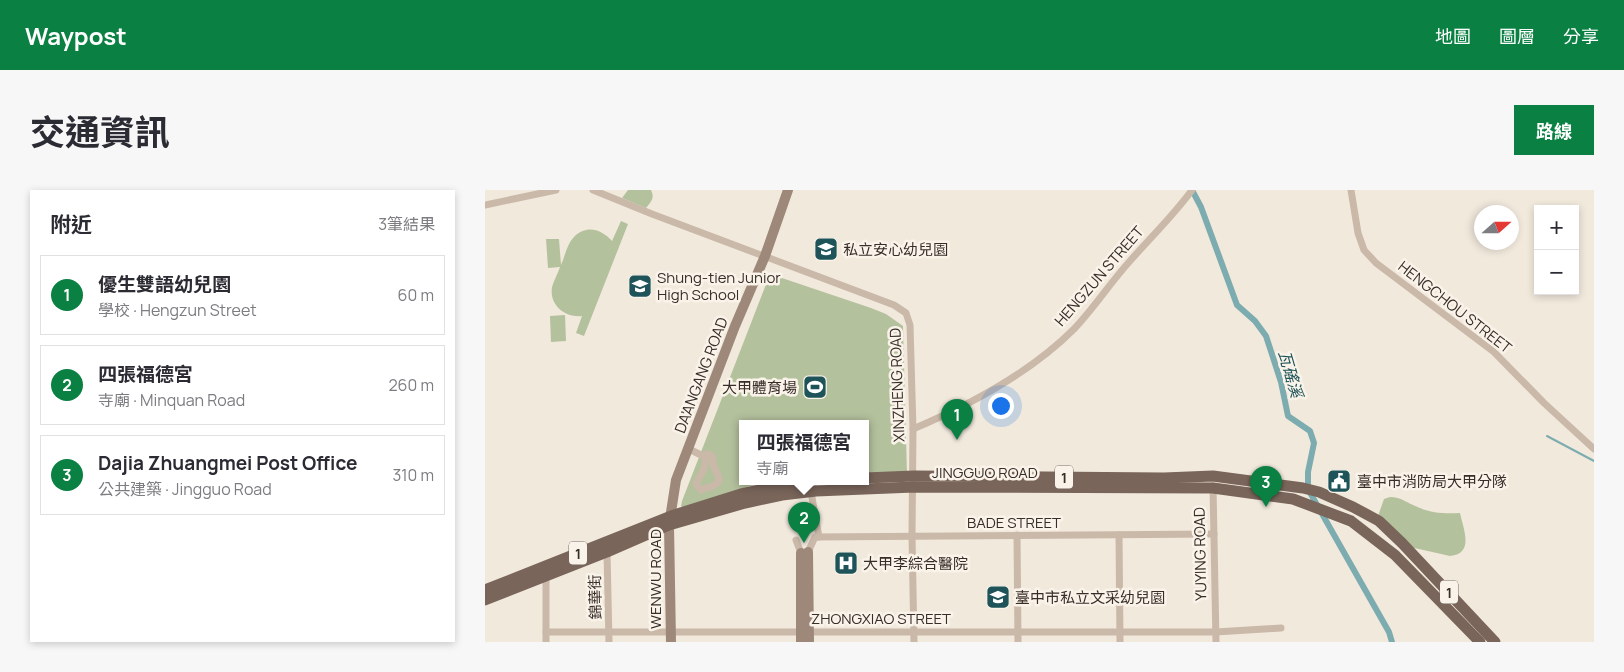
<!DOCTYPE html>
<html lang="zh-TW">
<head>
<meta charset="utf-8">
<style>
	:root { --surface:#fff; --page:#f7f7f7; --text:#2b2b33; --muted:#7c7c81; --line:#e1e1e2; --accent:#0b8043 }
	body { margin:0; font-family:Manrope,"Noto Sans TC",sans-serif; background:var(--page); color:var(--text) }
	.controls { position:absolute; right:15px; top:15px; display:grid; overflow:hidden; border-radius:0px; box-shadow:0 2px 8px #0003 }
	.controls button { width:45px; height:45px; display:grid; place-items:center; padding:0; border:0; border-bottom:1px solid var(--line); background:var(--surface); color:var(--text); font:25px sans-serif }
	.compass { position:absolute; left:989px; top:15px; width:45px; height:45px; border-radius:50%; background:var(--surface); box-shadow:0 2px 8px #0003; rotate:69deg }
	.you { position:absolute; left:515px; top:215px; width:18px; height:18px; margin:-12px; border:4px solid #fff; border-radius:50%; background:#1a73e8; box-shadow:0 0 0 8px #1a73e833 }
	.badge { display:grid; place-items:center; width:32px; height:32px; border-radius:50%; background:var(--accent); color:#fff; font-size:16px; font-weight:700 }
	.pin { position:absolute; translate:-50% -41px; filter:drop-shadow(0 1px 2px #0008) }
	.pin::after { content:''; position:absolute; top:26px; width:18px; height:15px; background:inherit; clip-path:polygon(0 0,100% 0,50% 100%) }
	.popup { position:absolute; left:254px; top:230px; width:130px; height:65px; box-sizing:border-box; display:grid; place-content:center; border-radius:0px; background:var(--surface); filter:drop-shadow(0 1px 4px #0005); font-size:16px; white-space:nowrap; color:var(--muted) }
	.popup b { font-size:19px; color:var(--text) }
	.popup::after { content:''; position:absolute; left:50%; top:100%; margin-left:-10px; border:10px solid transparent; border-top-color:var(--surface) }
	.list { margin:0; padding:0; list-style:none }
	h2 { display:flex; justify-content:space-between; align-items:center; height:65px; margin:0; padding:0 20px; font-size:21px }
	h2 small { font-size:16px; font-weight:400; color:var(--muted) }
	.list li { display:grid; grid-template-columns:32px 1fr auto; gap:15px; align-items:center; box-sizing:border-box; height:80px; margin:0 10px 10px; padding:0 10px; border:1px solid var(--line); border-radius:0px }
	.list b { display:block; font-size:19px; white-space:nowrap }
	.list p { margin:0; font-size:16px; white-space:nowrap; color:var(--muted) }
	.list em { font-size:16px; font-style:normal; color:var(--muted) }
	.map { position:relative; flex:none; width:1109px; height:452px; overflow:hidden; border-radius:0px }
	header { display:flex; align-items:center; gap:30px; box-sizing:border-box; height:70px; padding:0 25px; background:var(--accent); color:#fff }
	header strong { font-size:24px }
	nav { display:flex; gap:28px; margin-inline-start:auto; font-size:18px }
	.intro { display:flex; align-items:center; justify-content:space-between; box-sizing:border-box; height:120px; padding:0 30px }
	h1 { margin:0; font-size:35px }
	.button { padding:12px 22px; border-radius:0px; background:var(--accent); color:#fff; font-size:18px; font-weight:700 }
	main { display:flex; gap:30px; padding:0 30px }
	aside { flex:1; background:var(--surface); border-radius:0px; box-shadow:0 2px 8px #0003 }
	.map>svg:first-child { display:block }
</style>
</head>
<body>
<header>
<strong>Waypost</strong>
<nav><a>地圖</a><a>圖層</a><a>分享</a></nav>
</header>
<div class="intro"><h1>交通資訊</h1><a class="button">路線</a></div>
<main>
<aside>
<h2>附近<small>3筆結果</small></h2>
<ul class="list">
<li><span class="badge">1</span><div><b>優生雙語幼兒園</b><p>學校 · Hengzun Street</p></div><em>60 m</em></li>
<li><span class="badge">2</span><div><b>四張福德宮</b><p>寺廟 · Minquan Road</p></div><em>260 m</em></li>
<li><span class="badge">3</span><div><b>Dajia Zhuangmei Post Office</b><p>公共建築 · Jingguo Road</p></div><em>310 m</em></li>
</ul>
</aside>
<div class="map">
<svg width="1109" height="452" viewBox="0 0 1109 452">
	<rect width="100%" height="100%" fill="#f2e9dd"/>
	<!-- green -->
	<g fill="#b4c19d">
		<path d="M143 0H166C170 8 166 12 161 18L137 8Z"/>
		<path d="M136 31 143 34 99 146 91 143 97 126C81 128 64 116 67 97 69 90 73 83 75 77L63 78 61 49H74L76 75C80 66 82 54 89 47 102 34 117 40 127 51Z"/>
		<polygon points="285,84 386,118 401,124 418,136 422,284 380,284 380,234 258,234 258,292 283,292 265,296 198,318 196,316 197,311"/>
		<polygon points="80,125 81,151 66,152 65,126"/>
		<path d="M905 307C915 307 919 311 928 315 944 323 958 324 975 323 978 338 990 364 965 366L925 357 893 326 899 309Z"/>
	</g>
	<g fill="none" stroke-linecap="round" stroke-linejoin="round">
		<!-- stream -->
		<polyline stroke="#7cacaf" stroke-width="2" points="1062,246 1109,271"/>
		<!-- canal -->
		<polyline stroke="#7cacaf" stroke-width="6" points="707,0 716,17 752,115 770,131 781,146 796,192 803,226 825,241 829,253 823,282 823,299 904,442 907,452"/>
		<!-- street -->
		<g stroke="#cab9a9" stroke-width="7">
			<polyline points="108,0 167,24 409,115 421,123 425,135 428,239 427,346 429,452"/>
			<polyline points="866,0 873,43 879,60 891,73 1009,162 1059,213 1109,259"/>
			<polyline points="0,15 71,0"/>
			<path d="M428 239C485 215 545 183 589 139 609 118 625 93 645 71 665 48 689 25 707 0"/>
			<polyline points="204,259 220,267"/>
			<path d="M222 264 227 266C228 268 228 271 228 274 229 283 241 289 228 296 224 298 220 297 216 300L212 296 211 293C216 285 222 276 220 267Z"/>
			<polyline points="728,296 731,452"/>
			<polyline points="326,302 334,347"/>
			<polyline points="532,345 533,452"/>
			<polyline points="634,345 635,452"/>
			<polyline points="311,350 316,363 323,362 330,347 729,344"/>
			<polyline points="122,362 124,452"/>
			<polyline points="61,385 61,452"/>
			<polyline points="61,442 731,442 796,438"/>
		</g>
		<!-- secondary -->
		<g stroke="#9e887a" stroke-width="10">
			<polyline points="323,362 324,452"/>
			<polyline points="316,363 316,452"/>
			<polyline points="186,452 184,335 191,290 250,136 280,66 303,0"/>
		</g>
		<!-- primary -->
		<g stroke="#79655a" stroke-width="11">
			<polyline points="380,288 429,286 679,288 728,286 818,298 834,302 868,317 894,331 917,353 1010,452"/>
			<polyline points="0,400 186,326 256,304 314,292"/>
			<polyline points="0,410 122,362 184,335 260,313 297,305 331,301 429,297 728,298 808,309 866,331 910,365 995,452"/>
		</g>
	</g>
	<!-- icons -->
	<defs>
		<g id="school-square" transform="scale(1.25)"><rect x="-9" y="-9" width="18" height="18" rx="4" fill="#1e5459" stroke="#faf3e9"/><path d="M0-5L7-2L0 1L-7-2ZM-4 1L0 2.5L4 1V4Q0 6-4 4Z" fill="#fff"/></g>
		<g id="stadium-square" transform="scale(1.25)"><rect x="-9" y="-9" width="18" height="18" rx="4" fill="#1e5459" stroke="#faf3e9"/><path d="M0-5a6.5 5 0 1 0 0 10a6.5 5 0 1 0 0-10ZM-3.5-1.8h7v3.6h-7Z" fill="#fff"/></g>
		<g id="civic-square" transform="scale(1.25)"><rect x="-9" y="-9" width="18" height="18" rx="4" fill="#1e5459" stroke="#faf3e9"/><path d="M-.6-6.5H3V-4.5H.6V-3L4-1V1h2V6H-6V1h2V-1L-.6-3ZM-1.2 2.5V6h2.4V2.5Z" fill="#fff"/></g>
		<g id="hospital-square" transform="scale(1.25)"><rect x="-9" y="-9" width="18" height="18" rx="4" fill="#1e5459" stroke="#faf3e9"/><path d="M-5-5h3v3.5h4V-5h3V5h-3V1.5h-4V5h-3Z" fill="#fff"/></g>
	</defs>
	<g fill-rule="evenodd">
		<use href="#school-square" x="341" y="59"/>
		<use href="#school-square" x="155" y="96"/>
		<use href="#stadium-square" x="330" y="197"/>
		<use href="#civic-square" x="854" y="291"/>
		<use href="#hospital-square" x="361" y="373"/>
		<use href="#school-square" x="513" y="407"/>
	</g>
	<g text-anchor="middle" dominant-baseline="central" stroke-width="5" stroke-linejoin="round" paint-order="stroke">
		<!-- shield labels -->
		<g fill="#faf3e9" stroke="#726963" stroke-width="1">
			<rect x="570" y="275.5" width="18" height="23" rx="4"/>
			<rect x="84" y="351.5" width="18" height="23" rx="4"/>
			<rect x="955" y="390.5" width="18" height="23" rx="4"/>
		</g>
		<g font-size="14" font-weight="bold" fill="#372e29">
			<text x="579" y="287">1</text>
			<text x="93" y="363">1</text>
			<text x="964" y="402">1</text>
		</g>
		<!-- poi labels -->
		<g font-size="15" fill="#372e29" stroke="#faf3e9" text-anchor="start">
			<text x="358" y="59">私立安心幼兒園</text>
			<text x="172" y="87">Shung-tien Junior<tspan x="172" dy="17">High School</tspan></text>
			<text x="312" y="197" text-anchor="end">大甲體育場</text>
			<text x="872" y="291">臺中市消防局大甲分隊</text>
			<text x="378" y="373">大甲李綜合醫院</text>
			<text x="530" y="407">臺中市私立文采幼兒園</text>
		</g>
		<!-- street labels -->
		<g font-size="15" fill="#372e29" stroke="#faf3e9">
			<text transform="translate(614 86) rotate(-49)">HENGZUN STREET</text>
			<text transform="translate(970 117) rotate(38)">HENGCHOU STREET</text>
			<text transform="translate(216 185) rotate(-69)">DA’ANGANG ROAD</text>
			<text transform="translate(412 195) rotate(-92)">XINZHENG ROAD</text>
			<text x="500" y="282">JINGGUO ROAD</text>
			<text x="529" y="332">BADE STREET</text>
			<text transform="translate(715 364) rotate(-91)">YUYING ROAD</text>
			<text transform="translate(170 389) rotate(-90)">WENWU ROAD</text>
			<text transform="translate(110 407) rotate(-91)">錦華街</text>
			<text x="396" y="428">ZHONGXIAO STREET</text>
		</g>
		<!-- water labels -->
		<g font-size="16" font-style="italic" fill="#1e5459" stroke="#faf3e9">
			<text transform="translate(806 184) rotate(74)">瓦磘溪</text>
		</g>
	</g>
</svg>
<div class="controls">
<button>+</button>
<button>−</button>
</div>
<svg class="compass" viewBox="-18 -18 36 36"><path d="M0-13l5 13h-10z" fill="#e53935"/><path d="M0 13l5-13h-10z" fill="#7c7c81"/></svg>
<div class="you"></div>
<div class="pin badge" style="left:472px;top:250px">1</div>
<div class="pin badge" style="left:319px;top:353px">2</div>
<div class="popup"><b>四張福德宮</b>寺廟</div>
<div class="pin badge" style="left:781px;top:317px">3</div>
</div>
</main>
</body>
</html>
